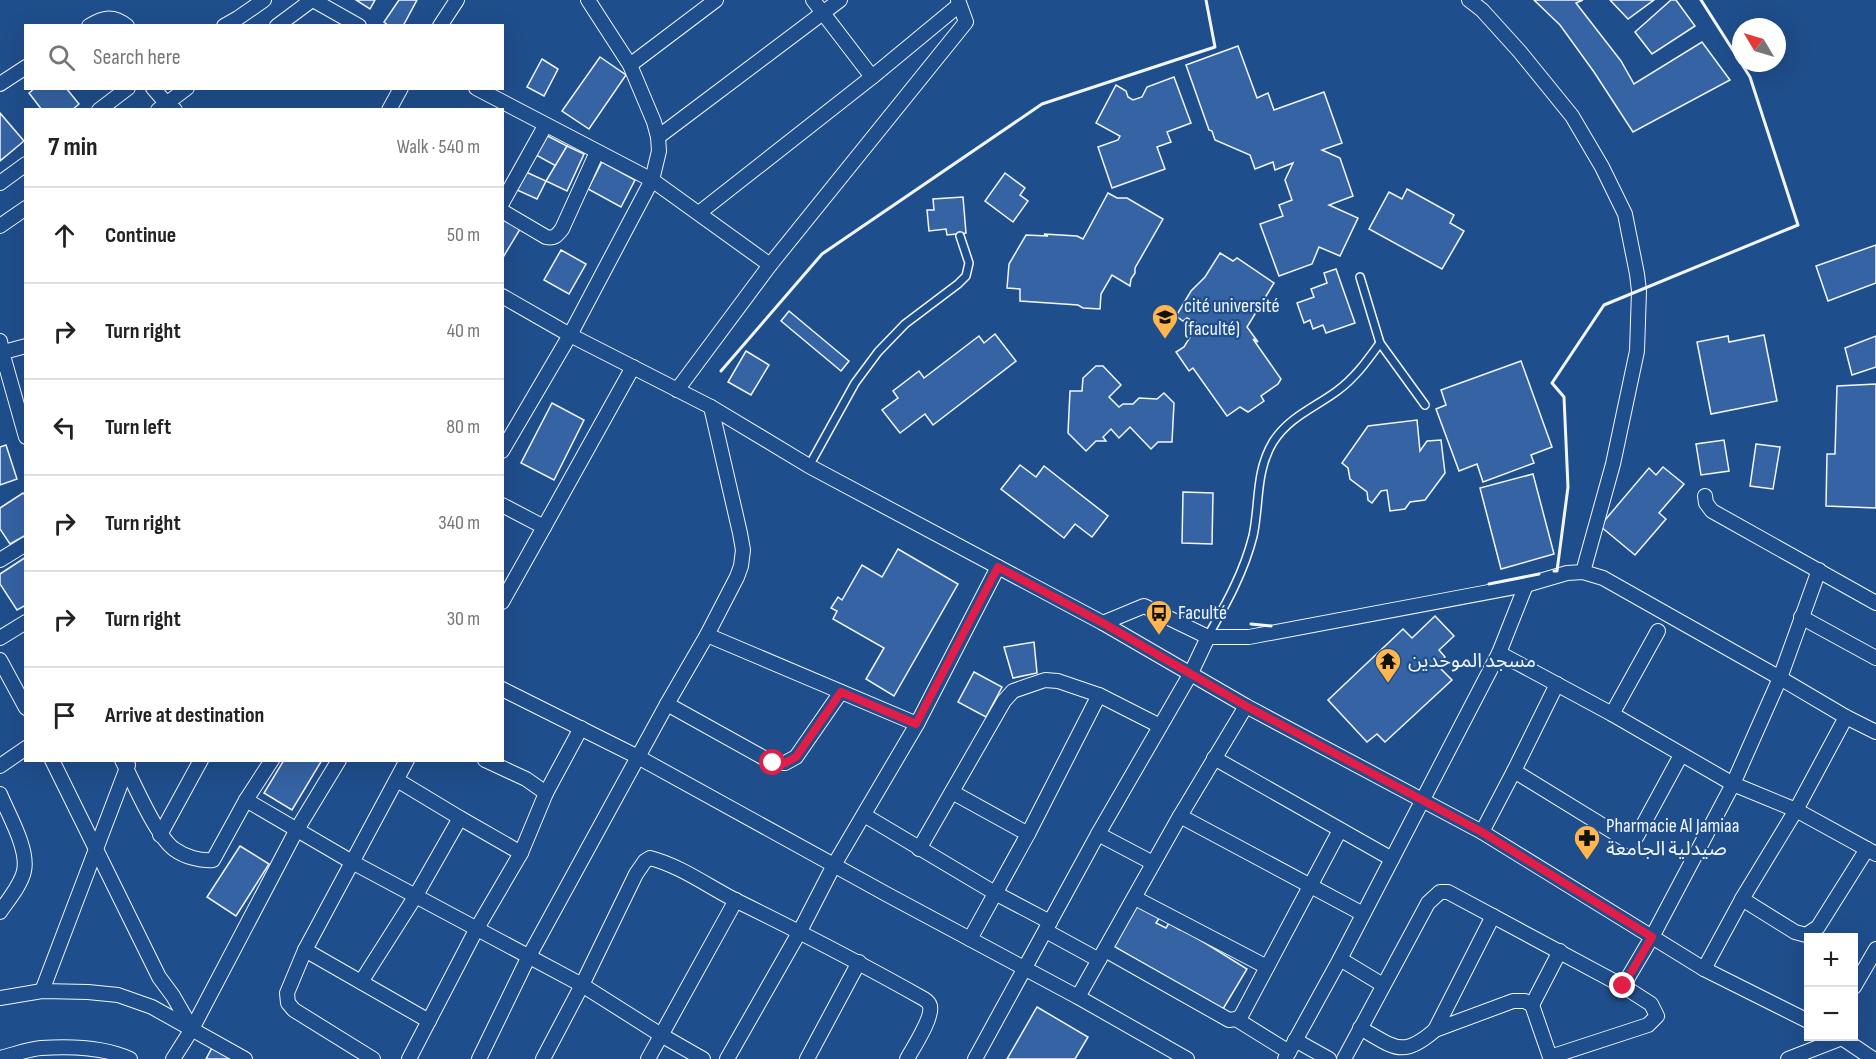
<!DOCTYPE html>
<html lang="en">
<head>
<meta charset="utf-8">
<style>
	:root { --surface:#fff; --page:#f2f2f2; --text:#222; --muted:#767676; --line:#e0e0e0 }
	body { margin:0; font-family:"Sofia Sans Condensed","Noto Sans Arabic",sans-serif; background:var(--page); color:var(--text) }
	.controls { position:absolute; right:18px; bottom:18px; display:grid; overflow:hidden; border-radius:0px; box-shadow:0 6px 24px #0002 }
	.controls button { width:54px; height:54px; display:grid; place-items:center; padding:0; border:0; border-bottom:2px solid var(--line); background:var(--surface); color:var(--text); font:30px sans-serif }
	.compass { position:absolute; left:1732px; top:18px; width:54px; height:54px; border-radius:50%; background:var(--surface); box-shadow:0 6px 24px #0002; rotate:308deg }
	.stop { position:absolute; width:18px; height:18px; margin:-14px; border:4px solid #e11d48; border-radius:50%; background:#fff }
	.stop.end { background:#e11d48; border-color:#fff; box-shadow:0 2px 6px #0008 }
	.list { margin:0; padding:0; list-style:none }
	h2 { display:flex; justify-content:space-between; align-items:center; height:78px; margin:0; padding:0 24px; font-size:26px }
	h2 small { font-size:20px; font-weight:400; color:var(--muted) }
	.list li { display:grid; grid-template-columns:39px 1fr auto; gap:18px; align-items:center; box-sizing:border-box; height:96px; padding:0 24px; border-top:2px solid var(--line) }
	.list b { display:block; font-size:22px; white-space:nowrap }
	.list em { font-size:20px; font-style:normal; color:var(--muted) }
	.icon { flex:none; width:33px; height:33px; fill:none; stroke:currentColor; stroke-width:2; stroke-linecap:round; stroke-linejoin:round }
	.map { position:relative; flex:none; width:1876px; height:1059px; overflow:hidden }
	.search { position:absolute; background:var(--surface); box-shadow:0 6px 24px #0002; left:24px; top:24px; width:480px; height:66px; display:flex; align-items:center; gap:15px; box-sizing:border-box; padding:0 21px; border-radius:0px; color:var(--muted); font-size:22px }
	.panel { position:absolute; background:var(--surface); box-shadow:0 6px 24px #0002; left:24px; top:108px; width:480px; height:654px; border-radius:0px }
	.map>svg:first-child { display:block }
</style>
</head>
<body>
<div class="map">
<svg width="1876" height="1059" viewBox="0 0 1876 1059">
	<rect width="100%" height="100%" fill="#1f4e8c"/>
	<!-- building -->
	<g fill="#3563a3" stroke="#f2f6ff" stroke-width="1.5">
		<polygon points="356,0 375,0 370,9"/>
		<polygon points="399,0 417,0 403,26 389,26 384,22"/>
		<polygon points="1534,0 1583,0 1576,3 1621,61 1634,84 1702,42 1730,80 1633,132 1594,72 1560,25"/>
		<polygon points="1610,0 1654,0 1628,19"/>
		<polygon points="1671,0 1676,0 1695,26 1652,54 1635,32"/>
		<polygon points="1238,46 1257,98 1268,93 1274,110 1324,92 1342,143 1322,150 1340,158 1353,196 1329,205 1358,218 1340,256 1319,247 1312,264 1279,276 1260,224 1283,216 1279,205 1292,200 1285,180 1293,163 1275,170 1273,162 1255,169 1250,155 1215,140 1212,131 1209,130 1186,65"/>
		<polygon points="600,57 626,75 589,129 562,111"/>
		<polygon points="542,59 558,69 544,96 527,87"/>
		<polygon points="1174,77 1191,123 1167,132 1171,142 1157,147 1165,169 1112,188 1098,147 1118,140 1120,136 1096,123 1116,85 1126,91 1128,97 1133,100 1142,97 1147,87"/>
		<polygon points="35,88 66,88 79,104 72,110 42,110 29,93"/>
		<polygon points="0,113 24,141 0,161"/>
		<polygon points="544,134 567,146 556,166 536,155"/>
		<polygon points="567,146 584,154 567,191 546,181"/>
		<polygon points="602,162 635,180 621,207 588,189"/>
		<polygon points="526,172 546,181 537,199 517,190"/>
		<polygon points="1005,173 1025,188 1020,195 1028,201 1013,222 985,201"/>
		<polygon points="1407,189 1454,215 1450,223 1464,231 1442,269 1369,229 1389,192 1402,199"/>
		<polygon points="1108,193 1117,198 1127,198 1163,219 1135,268 1135,273 1131,279 1130,286 1112,275 1101,294 1100,309 1083,308 1078,305 1020,301 1020,289 1007,288 1009,264 1026,235 1048,236 1044,234 1077,236 1083,239"/>
		<polygon points="963,197 966,233 947,235 946,229 929,231 927,210 934,210 933,199"/>
		<polygon points="502,215 522,226 502,259"/>
		<polygon points="1876,245 1876,283 1828,301 1816,266"/>
		<polygon points="561,250 586,264 569,294 544,280"/>
		<polygon points="1220,253 1233,261 1237,258 1274,283 1247,327 1258,342 1253,339 1281,379 1278,384 1261,396 1264,401 1248,412 1240,407 1227,416 1193,368 1189,371 1176,352 1184,347 1198,324 1187,318 1183,321 1176,316 1191,291 1205,277"/>
		<polygon points="1336,269 1355,323 1326,333 1323,325 1313,329 1310,320 1304,323 1297,303 1314,297 1311,289 1327,283 1324,273"/>
		<polygon points="789,311 849,361 841,371 781,321"/>
		<polygon points="995,334 1016,361 933,425 925,414 900,433 882,410 898,398 893,391 919,371 924,378 979,336 984,343"/>
		<polygon points="1764,335 1777,401 1711,414 1697,342 1728,336 1729,342"/>
		<polygon points="1876,336 1876,367 1852,375 1845,348"/>
		<polygon points="746,351 769,365 751,395 728,382"/>
		<polygon points="1521,361 1552,447 1531,455 1534,463 1483,482 1477,464 1459,471 1436,409 1446,405 1441,390"/>
		<polygon points="1096,366 1103,366 1121,385 1109,397 1119,407 1123,404 1133,404 1139,398 1157,399 1164,393 1174,403 1172,442 1158,442 1151,449 1130,427 1119,438 1111,429 1103,437 1106,441 1096,441 1086,451 1068,433 1070,391 1082,391 1083,378"/>
		<polygon points="1876,384 1876,508 1826,506 1827,454 1835,454 1837,386"/>
		<polygon points="552,403 584,420 554,480 521,463"/>
		<polygon points="1417,420 1420,451 1427,441 1441,440 1445,473 1425,500 1410,502 1405,509 1390,511 1387,490 1381,491 1372,503 1368,500 1367,492 1350,479 1348,468 1342,463 1368,426"/>
		<polygon points="1724,440 1729,471 1701,475 1696,444"/>
		<polygon points="1756,444 1780,447 1773,489 1750,486"/>
		<polygon points="6,445 17,479 0,485 0,447"/>
		<polygon points="1020,465 1036,477 1044,466 1108,516 1092,537 1075,524 1064,538 1001,489"/>
		<polygon points="1663,467 1684,484 1659,513 1666,519 1635,555 1600,526 1649,468 1656,475"/>
		<polygon points="1533,474 1554,554 1501,569 1480,488"/>
		<polygon points="1183,492 1213,493 1212,544 1182,543"/>
		<polygon points="23,493 26,496 26,535 10,544 0,529 0,508"/>
		<polygon points="898,549 958,584 894,696 866,679 884,648 833,619 837,611 831,608 838,597 842,600 862,565 882,577"/>
		<polygon points="26,557 26,605 17,610 0,584 0,574"/>
		<polygon points="1435,616 1454,636 1439,650 1445,657 1437,665 1452,680 1385,742 1377,734 1367,742 1328,700 1403,629 1412,638"/>
		<polygon points="1034,642 1037,673 1013,678 1004,647"/>
		<polygon points="974,672 1002,687 986,717 958,702"/>
		<polygon points="284,760 322,760 292,810 264,793"/>
		<polygon points="240,846 269,864 236,916 207,897"/>
		<polygon points="1138,904 1160,917 1156,923 1166,928 1169,923 1180,930 1181,928 1247,969 1223,1009 1113,946"/>
		<polygon points="1037,1007 1088,1037 1075,1059 1007,1059"/>
		<polygon points="214,1044 243,1059 206,1059"/>
	</g>
	<g fill="none" stroke-linecap="round" stroke-linejoin="round">
		<!-- service casing -->
		<g stroke="#f2f6ff" stroke-width="10">
			<g id="service">
				<polyline points="1360,277 1380,343 1425,405"/>
				<polyline points="809,466 855,383 878,352 905,324 958,284 966,276 969,263 960,236"/>
				<path d="M1208 636C1226 604 1244 572 1253 536 1260 504 1255 472 1273 442 1289 417 1314 408 1337 391 1355 378 1367 361 1380 343"/>
			</g>
		</g>
		<!-- minor casing -->
		<g stroke="#f2f6ff" stroke-width="16">
			<g id="minor">
				<polyline points="313,0 359,26"/>
				<polyline points="813,0 872,77"/>
				<polyline points="1469,0 1482,10 1520,52 1572,116 1602,167 1625,214 1637,274 1639,291 1637,351 1613,464 1583,572"/>
				<path d="M89 26C104 17 113 15 127 26"/>
				<polyline points="224,26 238,18 264,0"/>
				<polyline points="277,26 312,0"/>
				<polyline points="440,26 457,0"/>
				<polyline points="630,65 716,0"/>
				<polyline points="0,84 26,67"/>
				<polyline points="153,88 166,103 175,110"/>
				<polyline points="476,88 652,180 770,265"/>
				<polyline points="99,110 128,88"/>
				<polyline points="158,110 187,88"/>
				<polyline points="389,110 401,88"/>
				<polyline points="658,137 840,0"/>
				<polyline points="0,183 26,164"/>
				<polyline points="502,203 545,126"/>
				<path d="M502 211 546 237C555 239 557 235 562 229L597 152"/>
				<polyline points="699,213 872,77 959,5"/>
				<polyline points="0,226 26,208"/>
				<polyline points="502,296 570,335 711,407 809,466 1103,623 1246,706 1482,832 1704,969 1808,1021"/>
				<polyline points="0,341 2,352 26,437"/>
				<polyline points="0,353 26,346"/>
				<polyline points="677,390 770,265 966,22 958,0"/>
				<polyline points="502,451 570,335 652,180 659,151 658,137 654,122 630,65 588,0"/>
				<polyline points="1705,496 1706,503 1712,511 1876,603"/>
				<polyline points="502,505 544,527 502,602"/>
				<polyline points="544,527 633,367"/>
				<polyline points="0,560 26,544"/>
				<polyline points="1801,617 1876,658"/>
				<polyline points="1103,623 1144,606 1208,637 1249,637 1526,585 1567,573 1583,572 1603,578 1780,678 1846,717 1876,732"/>
				<polyline points="707,635 917,724"/>
				<polyline points="0,638 26,622"/>
				<polyline points="1499,653 1612,714 1733,784 1796,810 1876,854"/>
				<polyline points="0,660 26,708"/>
				<polyline points="502,689 638,757 888,895 1078,997 1187,1059"/>
				<polyline points="1099,695 1160,726"/>
				<polyline points="667,704 773,763 785,763 796,757 841,692"/>
				<polyline points="1612,714 1658,631"/>
				<polyline points="1846,717 1796,810 1742,899 1795,932 1806,935 1818,927 1867,849"/>
				<polyline points="1214,758 1392,859"/>
				<polyline points="52,760 159,977 173,996 192,1029"/>
				<path d="M122 760C133 781 156 836 174 849 185 857 200 861 213 860L246 800 272 760"/>
				<polyline points="0,766 26,748"/>
				<polyline points="1514,771 1557,684"/>
				<polyline points="397,780 460,818"/>
				<polyline points="952,792 1028,834"/>
				<polyline points="546,793 581,728"/>
				<path d="M0 794C8 814 29 849 24 871 21 885 8 900 0 912"/>
				<polyline points="246,800 352,862 582,985 543,1059"/>
				<polyline points="864,815 995,893 1050,922"/>
				<polyline points="1180,816 1363,914"/>
				<polyline points="1482,832 1514,771 1628,841 1632,841 1637,836 1681,755"/>
				<polyline points="1098,834 1153,863"/>
				<polyline points="160,835 201,760"/>
				<polyline points="919,849 1004,701 1013,691 1045,680 1058,681 1099,695 1028,834 970,939"/>
				<polyline points="1135,898 1267,967"/>
				<polyline points="1493,916 1435,1030 1513,1001 1525,1001 1532,1005 1550,1057 1648,1025 1657,1016 1651,1004 1623,986"/>
				<polyline points="1046,931 1099,960"/>
				<polyline points="305,950 429,1021"/>
				<polyline points="1105,950 1229,1020 1236,1019 1241,1016 1340,830"/>
				<polyline points="1340,959 1383,985"/>
				<polyline points="1704,969 1742,899"/>
				<polyline points="361,982 415,897 460,818 521,853"/>
				<polyline points="1854,987 1876,949"/>
				<polyline points="42,991 128,765"/>
				<polyline points="1078,997 1180,816 1246,706"/>
				<polyline points="0,998 42,991 88,992 118,995 152,1007 245,1059"/>
				<polyline points="1532,1005 1560,951"/>
				<polyline points="1236,1019 1289,1052"/>
				<path d="M1360 1028C1394 1047 1402 1059 1435 1030"/>
				<polyline points="1839,1036 1873,1059"/>
				<polyline points="1295,1040 1329,1059"/>
				<path d="M0 1058C13 1055 28 1049 41 1048 70 1046 104 1047 130 1059"/>
				<polyline points="173,1059 192,1029 296,831 339,760"/>
				<polyline points="373,1059 294,1010 288,1003 287,993 305,950 407,760"/>
				<polyline points="409,1059 476,930 521,853 546,793 526,779 485,760"/>
				<polyline points="479,1059 528,958 667,704 707,635 737,577 741,566 743,550 740,533 711,407"/>
				<polyline points="648,1059 736,900"/>
				<path d="M703 1059 661 1035 582 985 636 874 645 861 650 858C681 866 709 887 737 901 800 932 862 964 924 999 927 1001 929 1002 930 1006 933 1018 913 1048 907 1059"/>
				<polyline points="727,1059 800,931 834,865 917,724 998,567"/>
				<polyline points="807,1059 859,962"/>
				<polyline points="975,1059 1098,834 1191,673 1208,637"/>
				<polyline points="1285,1059 1340,959 1499,653 1526,585"/>
				<polyline points="1344,1059 1428,903 1440,892 1448,892 1623,986 1652,937 1733,784 1780,678 1819,570"/>
				<polyline points="1788,1059 1842,1038"/>
			</g>
		</g>
		<!-- service -->
		<use href="#service" stroke="#1f4e8c" stroke-width="7"/>
		<!-- minor -->
		<use href="#minor" stroke="#1f4e8c" stroke-width="14"/>
		<!-- wall -->
		<g stroke="#f2f6ff" stroke-width="3">
			<polyline points="721,371 822,254 1042,104 1215,47 1206,0"/>
			<polyline points="1554,571 1557,571 1568,487 1564,397 1552,383 1604,305 1798,225 1750,77 1701,0"/>
			<polyline points="1489,584 1539,574"/>
			<polyline points="1251,624 1271,626"/>
		</g>
	</g>
	<g fill="none" stroke-linecap="round" stroke-linejoin="round">
		<!-- route -->
		<polyline stroke="#e11d48" stroke-width="8" points="773,763 785,763 796,757 841,692 916,724 998,567 1103,623 1246,706 1482,832 1652,937 1623,986"/>
	</g>
	<!-- icons -->
	<defs>
		<g id="university-pin" transform="scale(1.35)"><path d="M0 17L-7.5 6A9.5 9.5 0 1 1 7.5 6Z" fill="#ffb74d" stroke="#1f4e8c"/><path d="M0-5L7-2L0 1L-7-2ZM-4 1L0 2.5L4 1V4Q0 6-4 4Z" fill="#111"/></g>
		<g id="bus-pin" transform="scale(1.35)"><path d="M0 17L-7.5 6A9.5 9.5 0 1 1 7.5 6Z" fill="#ffb74d" stroke="#1f4e8c"/><path d="M-5-6H5V4H4V6H2V4H-2V6H-4V4H-5ZM-3.5-4V0h7V-4ZM-3.5 1.2v1.5H-2V1.2ZM2 1.2v1.5H3.5V1.2Z" fill="#111"/></g>
		<g id="temple-pin" transform="scale(1.35)"><path d="M0 17L-7.5 6A9.5 9.5 0 1 1 7.5 6Z" fill="#ffb74d" stroke="#1f4e8c"/><path d="M0-6L5-2H3V0L6.5 2.5H4V6H1.5V3h-3V6H-4V2.5H-6.5L-3 0V-2H-5Z" fill="#111"/></g>
		<g id="pharmacy-pin" transform="scale(1.35)"><path d="M0 17L-7.5 6A9.5 9.5 0 1 1 7.5 6Z" fill="#ffb74d" stroke="#1f4e8c"/><path d="M-2-6h4v4h4v4h-4v4h-4v-4h-4v-4h4Z" fill="#111"/></g>
	</defs>
	<g fill-rule="evenodd">
		<use href="#university-pin" x="1165" y="317"/>
		<use href="#bus-pin" x="1159" y="613"/>
		<use href="#temple-pin" x="1388" y="661"/>
		<use href="#pharmacy-pin" x="1587" y="838"/>
	</g>
	<g text-anchor="middle" dominant-baseline="central" stroke-width="4.5" stroke-linejoin="round" paint-order="stroke">
		<!-- poi labels -->
		<g font-size="20" fill="#f2f6ff" stroke="#1f4e8c" text-anchor="start">
			<text x="1184" y="306">cité université<tspan x="1184" dy="23">(faculté)</tspan></text>
			<text x="1178" y="613">Faculté</text>
			<text x="1408" y="661">مسجد الموحدين</text>
			<text x="1606" y="826">Pharmacie Al Jamiaa<tspan x="1606" dy="23">صيدلية الجامعة</tspan></text>
		</g>
	</g>
</svg>
<div class="controls">
<button>+</button>
<button>−</button>
</div>
<svg class="compass" viewBox="-18 -18 36 36"><path d="M0-13l5 13h-10z" fill="#e53935"/><path d="M0 13l5-13h-10z" fill="#767676"/></svg>
<div class="stop" style="left:773px;top:763px"></div>
<div class="stop end" style="left:1623px;top:986px"></div>
<div class="search"><svg class="icon" aria-label="search" viewBox="0 0 24 24"><circle cx="10" cy="10" r="6"/><path d="M15 15l6 6"/></svg>Search here</div>
<section class="panel">
<h2>7 min<small>Walk · 540 m</small></h2>
<ul class="list">
<li><svg class="icon" aria-label="ahead" viewBox="0 0 24 24"><path d="M12 20V5M6 11l6-6 6 6"/></svg><div><b>Continue</b></div><em>50 m</em></li>
<li><svg class="icon" aria-label="right" viewBox="0 0 24 24"><path d="M7 20v-9h11M14 6l5 5-5 5"/></svg><div><b>Turn right</b></div><em>40 m</em></li>
<li><svg class="icon" aria-label="left" viewBox="0 0 24 24"><path d="M17 20v-9H6M10 6l-5 5 5 5"/></svg><div><b>Turn left</b></div><em>80 m</em></li>
<li><svg class="icon" aria-label="right" viewBox="0 0 24 24"><path d="M7 20v-9h11M14 6l5 5-5 5"/></svg><div><b>Turn right</b></div><em>340 m</em></li>
<li><svg class="icon" aria-label="right" viewBox="0 0 24 24"><path d="M7 20v-9h11M14 6l5 5-5 5"/></svg><div><b>Turn right</b></div><em>30 m</em></li>
<li><svg class="icon" aria-label="arrive" viewBox="0 0 24 24"><path d="M6 21V4h12l-3 4 3 4H6"/></svg><div><b>Arrive at destination</b></div></li>
</ul>
</section>
</div>
</body>
</html>
